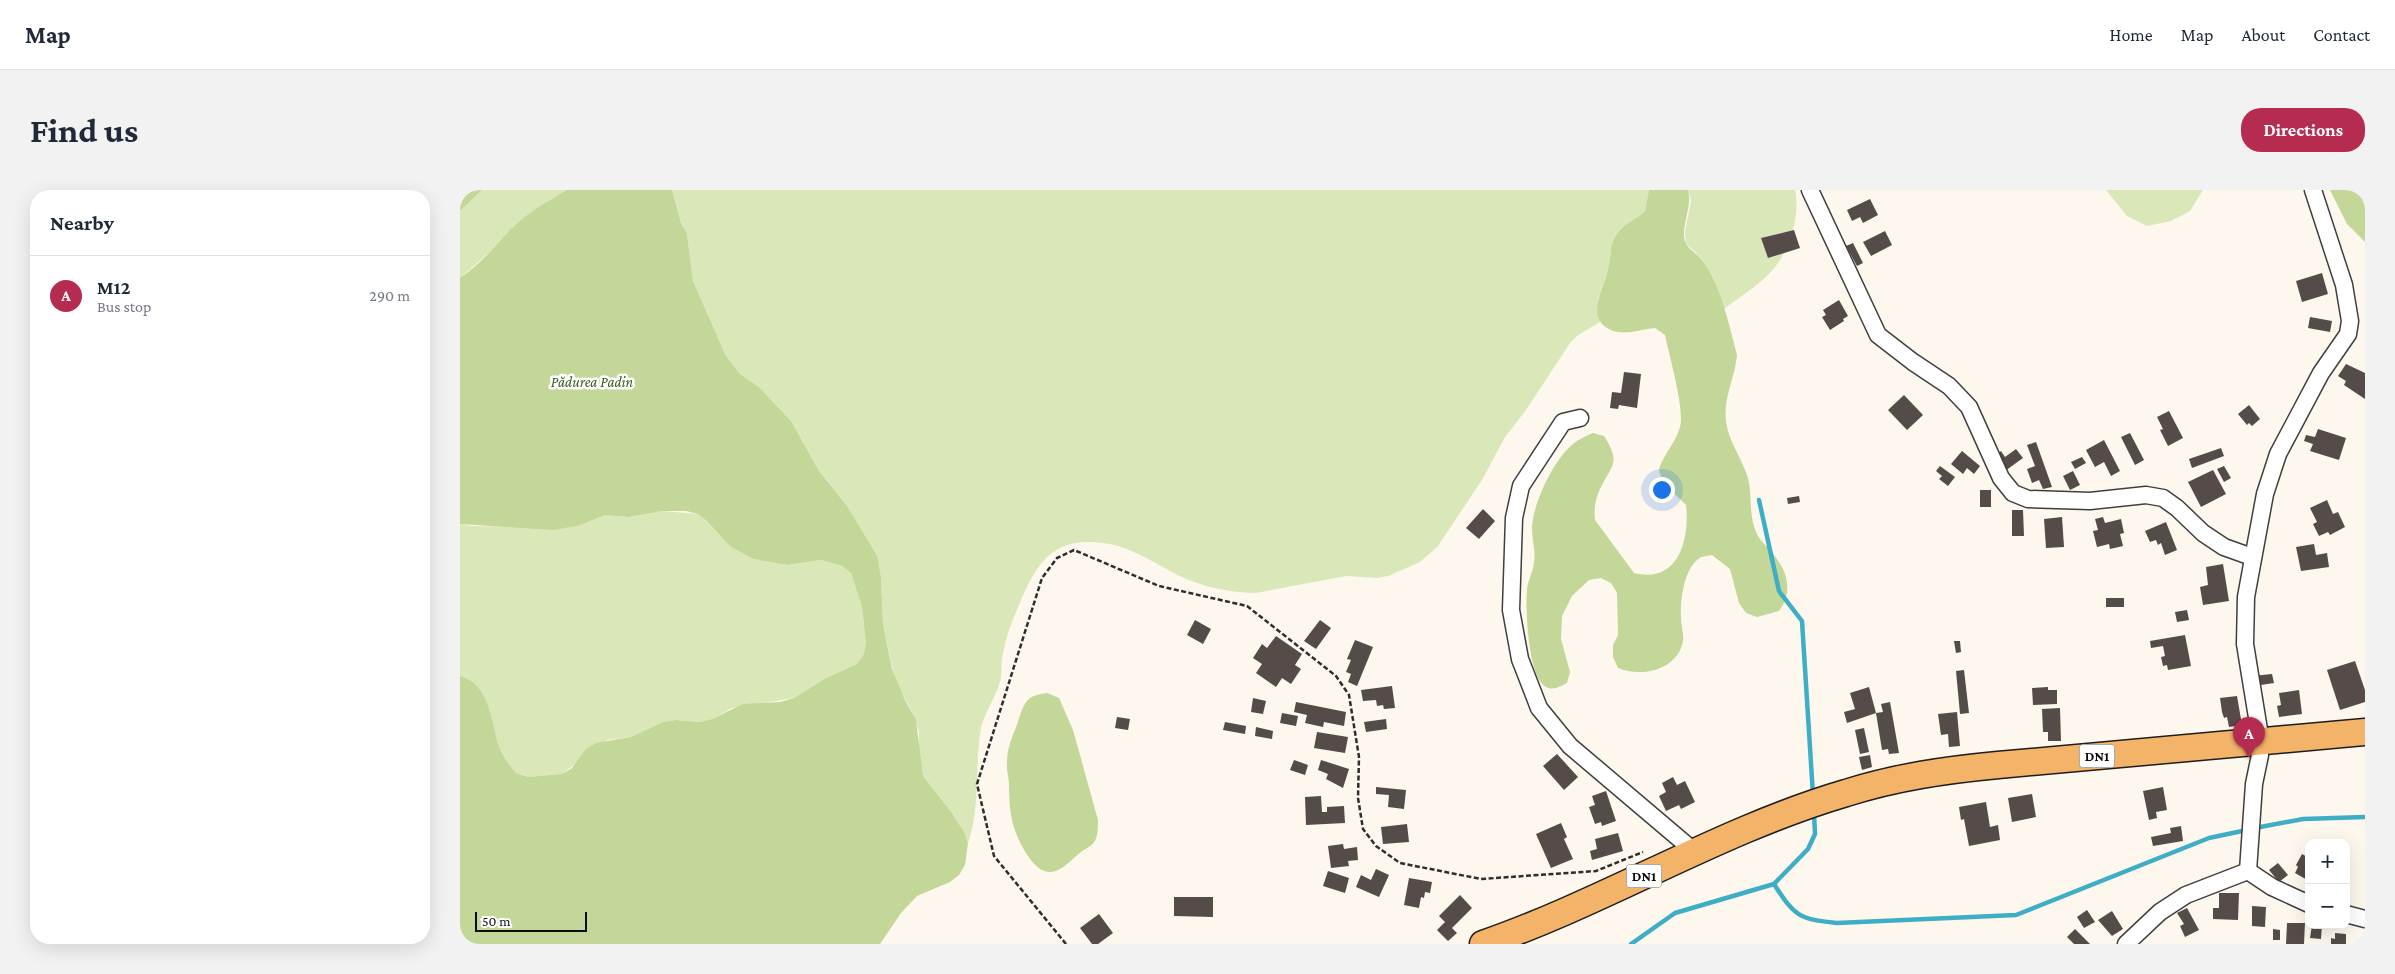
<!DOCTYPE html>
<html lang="en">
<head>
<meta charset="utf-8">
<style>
	:root { --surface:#fff; --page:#f2f2f3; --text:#1f2937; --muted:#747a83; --line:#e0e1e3; --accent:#b62b50 }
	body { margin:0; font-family:"Crimson Pro",serif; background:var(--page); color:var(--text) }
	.controls { position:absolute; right:15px; bottom:15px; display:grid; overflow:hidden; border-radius:10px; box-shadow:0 5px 20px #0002 }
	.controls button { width:45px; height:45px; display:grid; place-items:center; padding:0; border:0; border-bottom:1px solid var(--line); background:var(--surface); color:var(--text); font:25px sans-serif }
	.scale { position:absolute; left:15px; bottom:12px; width:112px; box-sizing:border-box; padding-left:5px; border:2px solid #0c0c0c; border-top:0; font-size:14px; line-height:18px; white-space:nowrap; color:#0c0c0c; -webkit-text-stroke:4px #fff; paint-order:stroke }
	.you { position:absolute; left:1201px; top:299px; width:18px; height:18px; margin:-12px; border:4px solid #fff; border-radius:50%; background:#1a73e8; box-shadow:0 0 0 8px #1a73e833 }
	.badge { display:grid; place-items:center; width:32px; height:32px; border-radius:50%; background:var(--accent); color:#fff; font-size:16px; font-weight:700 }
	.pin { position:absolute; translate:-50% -41px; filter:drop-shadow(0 1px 2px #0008) }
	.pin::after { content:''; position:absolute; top:26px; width:18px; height:15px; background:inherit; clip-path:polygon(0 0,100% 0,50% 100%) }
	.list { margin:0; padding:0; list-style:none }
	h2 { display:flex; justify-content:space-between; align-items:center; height:65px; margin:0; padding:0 20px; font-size:21px }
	h2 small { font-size:16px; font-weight:400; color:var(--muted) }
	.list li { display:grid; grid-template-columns:32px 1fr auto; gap:15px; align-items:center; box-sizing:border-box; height:80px; padding:0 20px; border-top:1px solid var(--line) }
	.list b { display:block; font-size:19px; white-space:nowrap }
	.list p { margin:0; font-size:16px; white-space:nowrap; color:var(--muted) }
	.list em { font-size:16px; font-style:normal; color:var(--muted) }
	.map { position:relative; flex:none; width:1905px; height:754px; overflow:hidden; border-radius:20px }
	header { display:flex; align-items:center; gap:30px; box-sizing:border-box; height:70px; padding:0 25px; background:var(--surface); border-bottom:1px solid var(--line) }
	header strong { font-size:24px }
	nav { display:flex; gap:28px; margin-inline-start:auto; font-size:18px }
	.intro { display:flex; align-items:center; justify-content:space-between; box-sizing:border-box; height:120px; padding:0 30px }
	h1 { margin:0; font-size:35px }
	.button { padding:12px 22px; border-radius:20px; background:var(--accent); color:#fff; font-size:18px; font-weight:700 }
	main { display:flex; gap:30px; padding:0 30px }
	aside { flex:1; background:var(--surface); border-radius:20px; box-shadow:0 5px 20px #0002 }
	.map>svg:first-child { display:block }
</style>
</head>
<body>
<header>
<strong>Map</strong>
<nav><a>Home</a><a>Map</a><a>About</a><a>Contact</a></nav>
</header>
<div class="intro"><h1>Find us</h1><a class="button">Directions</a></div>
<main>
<aside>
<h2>Nearby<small></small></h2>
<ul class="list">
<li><span class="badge">A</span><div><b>M12</b><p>Bus stop</p></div><em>290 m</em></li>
</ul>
</aside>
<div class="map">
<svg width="1905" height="754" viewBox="0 0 1905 754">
	<rect width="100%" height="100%" fill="#fef7ed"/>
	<!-- green -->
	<g fill="#dae7b8">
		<polygon points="22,0 107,0 89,10 0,88 0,21"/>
		<path d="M212 0H1189V1L1185 21 1167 35 1150 63V75L1138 109 1140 132 1118 145 1110 153 1066 220 1045 247 1022 290 978 356 960 372 928 386 917 388 886 386 796 403C775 403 749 398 729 390 702 379 673 356 643 353 592 346 576 374 559 415 551 433 545 450 542 469 541 477 542 484 540 492 535 510 522 525 520 544 515 580 520 619 508 653L504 642 492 623 463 586 459 563V541L451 520 435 490 423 434 421 388 405 347 387 316 359 281 331 231 299 197 280 184 266 166 233 91 227 44 221 33Z"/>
		<path d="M1228 0H1335C1341 28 1328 66 1307 86 1294 98 1278 108 1264 119L1242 69 1226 53 1225 42 1231 10Z"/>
		<polygon points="1646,0 1743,0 1730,21 1711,31 1687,36 1667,26"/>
		<path d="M203 321 238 324 256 338 271 357 293 369 327 375 361 370 382 376 391 383 402 417 406 453 404 464 397 474 366 488 334 508 272 518 252 529 240 532 216 530 203 532 171 547 147 550 102 584 68 587 56 583C49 574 41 565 38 553 31 529 29 495 0 486V334L11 336 105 338 145 325 168 327Z"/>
	</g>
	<!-- forest -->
	<g fill="#c2d798">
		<polygon points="0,0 22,0 0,21"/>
		<path d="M107 0H212L221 33 227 44 233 91 266 166 280 184 299 197 331 231 359 281 387 316 417 366 421 388 423 434 432 479 445 510 456 530 463 586 492 623 504 642 508 653 505 675 499 685 490 692 457 706 441 723 420 754H0V486C29 494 31 529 38 553 41 565 49 574 56 583L68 587 102 584 112 578 126 559 136 553 171 547 203 532 216 530 240 532 252 529 283 514 320 512 334 508 366 488 397 474 404 464 406 453 402 417 391 383 382 376 361 370 327 375 293 369 271 357 247 331 238 324 226 321H203L168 327 145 325 117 336 93 340 0 334V88C20 74 34 58 50 40 66 24 87 11 107 0Z"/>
		<path d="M1189 0H1228C1233 17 1219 40 1226 53 1229 60 1238 64 1242 70 1261 96 1269 134 1277 165 1275 188 1263 208 1266 232 1269 252 1281 267 1287 285 1293 303 1288 324 1296 342 1299 350 1305 354 1310 360 1326 379 1335 399 1319 421L1297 427 1286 423 1279 413 1270 379 1252 365C1249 366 1243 366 1240 368 1224 377 1220 411 1221 428 1221 435 1224 444 1223 451 1218 480 1181 488 1158 478L1153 467V455L1158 445 1157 403 1151 393 1141 388 1129 390 1112 406 1102 426 1101 449 1110 482 1107 493C1101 496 1094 501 1086 497 1068 488 1065 417 1067 399 1068 390 1073 382 1074 373 1076 361 1072 350 1072 339 1072 315 1094 269 1113 254 1119 249 1126 246 1133 243L1144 246C1162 274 1151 275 1140 299 1135 309 1134 319 1135 330L1174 383C1218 394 1230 350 1226 315L1202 291 1199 279C1204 264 1216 252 1220 237 1225 220 1209 165 1205 145L1195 138C1181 139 1163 147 1149 139 1124 126 1146 95 1149 76 1151 64 1150 53 1158 43 1164 34 1177 29 1185 21Z"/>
		<polygon points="1870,0 1905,0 1905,52 1887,34"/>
		<path d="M587 503 599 508 613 540 638 630C638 660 631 652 614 668 596 685 584 689 568 666 552 642 549 623 549 595 549 587 546 580 547 572 547 559 552 547 557 535 559 528 562 517 567 511 572 505 580 504 587 503Z"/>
	</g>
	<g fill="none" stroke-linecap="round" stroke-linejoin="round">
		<!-- stream -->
		<g stroke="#3eaec7" stroke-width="4.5">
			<polyline points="1299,310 1319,401 1342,431 1353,605"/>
			<polyline points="1795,638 1843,629 1905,627"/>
			<path d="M1314 694C1335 727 1339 729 1377 733L1556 725 1749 648 1787 640"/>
			<polyline points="1171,754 1215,723 1314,694 1348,659 1355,644 1354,623"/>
		</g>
	</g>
	<!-- building -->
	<g fill="#554b49">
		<polygon points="1410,9 1418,25 1403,33 1400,27 1392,31 1387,20"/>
		<polygon points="1334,40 1340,58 1308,68 1301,48"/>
		<polygon points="1425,41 1432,55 1411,66 1403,52"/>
		<polygon points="1393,53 1403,73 1397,76 1386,56"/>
		<polygon points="1862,83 1868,104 1842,112 1836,91"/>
		<polygon points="1379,110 1388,126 1383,129 1384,131 1370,140 1362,127 1366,125 1363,120"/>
		<polygon points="1850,127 1872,131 1870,142 1848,138"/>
		<polygon points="1886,174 1905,183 1905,209 1884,195 1886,191 1878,186"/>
		<polygon points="1164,182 1181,184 1177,218 1159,215 1158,219 1150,218 1152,202 1161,203"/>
		<polygon points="1444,205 1463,225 1447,240 1428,220"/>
		<polygon points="1789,215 1800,229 1792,236 1789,233 1787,235 1778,224"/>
		<polygon points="1709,221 1723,248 1708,256 1700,240 1703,239 1697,227"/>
		<polygon points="1858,239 1886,248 1879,270 1850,261 1853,254 1844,251 1846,245 1855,247"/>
		<polygon points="1670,243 1684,270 1675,275 1661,247"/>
		<polygon points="1644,250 1660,281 1651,286 1644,272 1635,277 1626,260"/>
		<polygon points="1576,252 1592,297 1583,299 1579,290 1572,293 1567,279 1575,276 1567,255"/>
		<polygon points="1761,258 1764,266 1732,278 1729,269"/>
		<polygon points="1556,259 1563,268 1545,281 1536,265 1541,261 1545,267"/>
		<polygon points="1502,261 1520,276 1514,284 1507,278 1503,284 1491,274"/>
		<polygon points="1622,267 1626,273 1615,279 1611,272"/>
		<polygon points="1480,276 1495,287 1488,296 1479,289 1482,286 1476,281"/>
		<polygon points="1764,276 1771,288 1764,292 1757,279"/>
		<polygon points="1753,280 1766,304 1741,317 1728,292"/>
		<polygon points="1613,281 1620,295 1610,300 1603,286"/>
		<rect x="1520" y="300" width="11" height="17"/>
		<polygon points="1339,306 1340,312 1328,314 1327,308"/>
		<polygon points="1867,310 1873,324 1878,322 1885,337 1870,345 1868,342 1859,346 1853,334 1857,332 1850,318"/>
		<polygon points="1023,319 1035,331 1019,349 1006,338"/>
		<polygon points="1552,320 1563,320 1564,346 1552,346"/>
		<polygon points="1602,327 1604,357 1586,358 1584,329"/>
		<polygon points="1643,327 1645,333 1661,329 1664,343 1660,344 1663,356 1650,359 1649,354 1637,357 1633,341 1638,340 1635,329"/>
		<polygon points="1706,332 1717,360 1705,365 1701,353 1698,355 1696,350 1690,352 1685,341"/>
		<polygon points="1854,354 1856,365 1867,363 1869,377 1841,381 1836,357"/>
		<polygon points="1763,374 1769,411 1743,415 1740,397 1748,395 1746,377"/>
		<rect x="1646" y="408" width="18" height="9"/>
		<polygon points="1727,420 1729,430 1717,432 1715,422"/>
		<polygon points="735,430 751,439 743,454 727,445"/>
		<polygon points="860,430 871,438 856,459 844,451"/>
		<polygon points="1725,445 1731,476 1708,480 1707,475 1703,476 1701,467 1705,466 1703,456 1691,458 1690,451"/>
		<polygon points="816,446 842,464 835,475 841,479 831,494 822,488 816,497 796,483 802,474 793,468 802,454 807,458"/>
		<polygon points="895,450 913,457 897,496 888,492 891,484 886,482 891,470 887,469"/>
		<polygon points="1494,451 1500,451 1501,462 1496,463"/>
		<polygon points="1895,471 1905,500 1905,512 1880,520 1867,480"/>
		<polygon points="1504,480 1509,523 1500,524 1496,481"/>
		<polygon points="1812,484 1814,493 1794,496 1792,486"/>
		<polygon points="932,496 935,518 924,519 923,515 917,516 916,510 903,511 901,500"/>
		<polygon points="1409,497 1416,523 1387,533 1384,522 1395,519 1390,503"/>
		<polygon points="1588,497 1588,500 1597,500 1597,514 1573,515 1572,498"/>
		<polygon points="1839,500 1842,524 1819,527 1817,516 1821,515 1819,503"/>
		<polygon points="1777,506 1782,535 1769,537 1767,527 1764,528 1762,522 1760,508"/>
		<polygon points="793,508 806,511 803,524 791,522"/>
		<polygon points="836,512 886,522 884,536 864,532 863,537 845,533 847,525 834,522"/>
		<polygon points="1430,512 1439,563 1429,564 1428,559 1422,560 1416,523 1423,522 1421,514"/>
		<polygon points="1600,518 1601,551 1588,551 1588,542 1583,542 1582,519"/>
		<polygon points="1497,522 1500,556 1489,557 1488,544 1481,545 1478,524"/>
		<polygon points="822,523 838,526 836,536 820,533"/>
		<polygon points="657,527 670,529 668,540 655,538"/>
		<polygon points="926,529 927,539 906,542 904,532"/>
		<polygon points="765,532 786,536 785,544 763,540"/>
		<polygon points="796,537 813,541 812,549 795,546"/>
		<polygon points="1404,538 1409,562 1400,564 1395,540"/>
		<polygon points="857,542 888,547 885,563 854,558"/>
		<polygon points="1097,564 1118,587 1104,600 1083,576"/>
		<polygon points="1410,565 1412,577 1402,580 1399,567"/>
		<polygon points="834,570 848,575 845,585 830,580"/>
		<polygon points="861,570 889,579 883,598 866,589 868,584 858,580"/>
		<polygon points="1213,587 1217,595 1225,591 1235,612 1221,619 1219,615 1206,621 1199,606 1206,602 1202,593"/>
		<polygon points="916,597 946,600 944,619 928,617 929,605 916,604"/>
		<polygon points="1703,597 1707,620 1696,622 1697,628 1689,630 1683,601"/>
		<polygon points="1146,601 1156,631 1142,636 1141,632 1135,634 1129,617 1135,615 1132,606"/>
		<polygon points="1572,604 1576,627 1552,632 1548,608"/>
		<polygon points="861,606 862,622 867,622 867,617 884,616 885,633 846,635 845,607"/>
		<polygon points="1526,612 1530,637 1538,635 1540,650 1509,656 1504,629 1501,630 1499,617"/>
		<polygon points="1101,633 1107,647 1104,649 1113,669 1091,678 1076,644"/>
		<polygon points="947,634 949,652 923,654 921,637"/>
		<polygon points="1721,636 1723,651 1693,656 1691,647 1711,643 1710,638"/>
		<polygon points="1158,643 1163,661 1132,670 1130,661 1137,659 1135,649"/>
		<polygon points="883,654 884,659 897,657 898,670 888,671 889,676 871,678 868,656"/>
		<polygon points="1842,664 1849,668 1849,691 1835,683 1838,677 1836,675"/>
		<polygon points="1818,673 1828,685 1819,692 1809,680"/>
		<polygon points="916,679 929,685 919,707 896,697 901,685 911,690"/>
		<polygon points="868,681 889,688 885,703 863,696"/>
		<polygon points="949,688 972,692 970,703 965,702 964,708 961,707 959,718 944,715"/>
		<polygon points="1759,703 1779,703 1778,730 1753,729 1753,718 1759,718"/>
		<polygon points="1000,705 1012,718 992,738 997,743 988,751 977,740 985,732 979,726"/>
		<polygon points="714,707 753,707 753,727 714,726"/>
		<polygon points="1792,716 1806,717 1805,737 1792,736"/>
		<polygon points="1727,718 1739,740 1725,747 1720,736 1724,734 1717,723"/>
		<polygon points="1627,720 1635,732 1624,738 1617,727"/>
		<polygon points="1652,721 1663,739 1652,746 1638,730"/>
		<polygon points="639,724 653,743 638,754 632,754 620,738"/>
		<polygon points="1827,733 1845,733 1844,754 1826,754"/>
		<polygon points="1852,735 1862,735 1861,749 1850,748"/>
		<polygon points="1615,739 1630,754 1614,754 1607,747"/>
		<polygon points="1813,739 1820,740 1820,750 1813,750"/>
		<polygon points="1875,743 1886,744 1886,754 1871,754 1871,748 1875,749"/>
	</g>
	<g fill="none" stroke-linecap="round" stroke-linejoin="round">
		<!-- street casing -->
		<g stroke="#3f3f3f" stroke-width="19">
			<g id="street">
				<polyline points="1350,0 1418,145 1453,172 1489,196 1509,217 1541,288 1553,303 1568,309 1630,311 1686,305 1703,308 1717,318 1743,343 1764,357 1792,367"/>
				<polyline points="1120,228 1103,232 1061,296 1054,328 1051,420 1060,469 1079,518 1110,556 1235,662"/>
				<polyline points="1801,552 1785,454 1786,407 1805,304 1818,264 1861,183 1888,144 1890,131 1884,95 1853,0"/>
				<polyline points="1788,681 1794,594 1800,565"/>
				<polyline points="1788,681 1812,697 1849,714"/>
				<polyline points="1886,724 1905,729"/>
				<polyline points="1666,754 1700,722 1726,705 1788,681"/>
			</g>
		</g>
		<!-- primary casing -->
		<g stroke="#1d1d1d" stroke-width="29">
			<path id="primary" d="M1023 754C1147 711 1260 640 1386 603 1436 587 1486 580 1538 575L1905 542"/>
		</g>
		<!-- path -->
		<polyline stroke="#2e2e2e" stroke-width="2.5" stroke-dasharray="5 2.5" stroke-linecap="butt" points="606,754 534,666 517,594 582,388 597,368 614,360 699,396 787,416 876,486 889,505 899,567 898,608 903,639 916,656 940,673 1021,689 1136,681 1183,662"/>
		<!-- street -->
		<use href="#street" stroke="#fff" stroke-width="16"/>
		<!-- primary -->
		<use href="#primary" stroke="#f3b368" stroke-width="26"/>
	</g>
	<g text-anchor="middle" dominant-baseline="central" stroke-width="5" stroke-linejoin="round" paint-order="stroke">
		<!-- shield labels -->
		<g fill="#fff" stroke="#555" stroke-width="1">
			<rect x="1619.5" y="554.5" width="35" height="23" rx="4"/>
			<rect x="1166.5" y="674.5" width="35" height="23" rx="4"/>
		</g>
		<g font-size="14" font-weight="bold" fill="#0c0c0c">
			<text x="1637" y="566">DN1</text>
			<text x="1184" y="686">DN1</text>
		</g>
		<!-- park labels -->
		<g font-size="15" font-style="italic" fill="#3c6120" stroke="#fff">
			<text x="132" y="192">Pădurea Padin</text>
		</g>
	</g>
</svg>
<div class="controls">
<button>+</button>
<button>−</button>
</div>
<div class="scale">50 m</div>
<div class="you"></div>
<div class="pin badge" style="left:1789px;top:568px">A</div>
</div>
</main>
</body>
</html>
